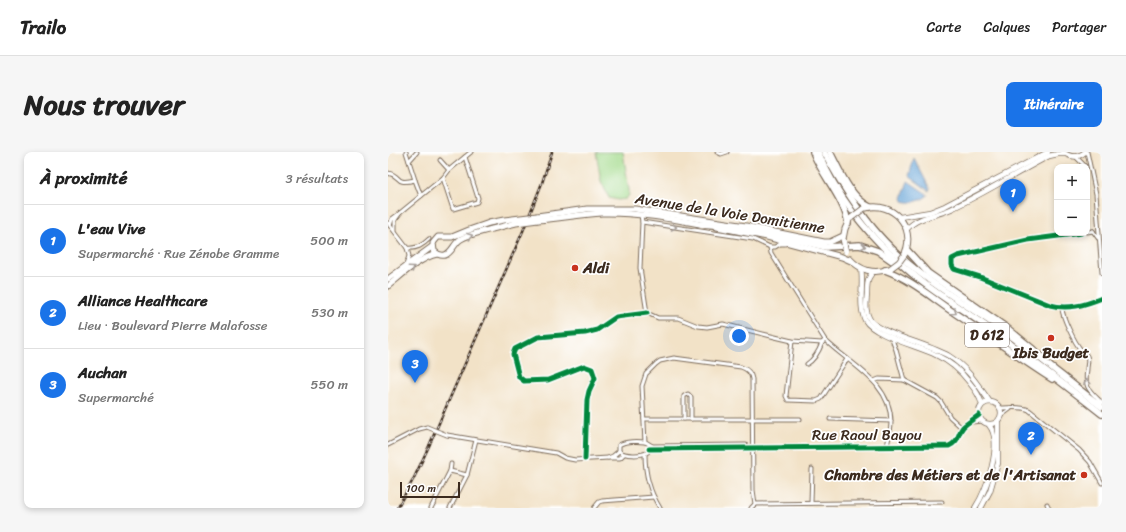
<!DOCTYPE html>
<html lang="fr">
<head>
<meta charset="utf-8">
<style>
	:root { --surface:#fff; --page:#f6f6f6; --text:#222; --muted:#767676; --line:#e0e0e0; --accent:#1a73e8 }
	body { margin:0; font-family:Sriracha,sans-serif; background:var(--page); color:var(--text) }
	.controls { position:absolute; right:12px; top:12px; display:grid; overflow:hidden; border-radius:8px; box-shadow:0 2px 6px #0003 }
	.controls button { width:36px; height:36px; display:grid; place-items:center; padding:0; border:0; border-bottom:1px solid var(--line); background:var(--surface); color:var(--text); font:20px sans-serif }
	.scale { position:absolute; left:12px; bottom:10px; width:60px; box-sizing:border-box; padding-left:4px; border:2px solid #3b2a1e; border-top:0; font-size:11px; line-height:14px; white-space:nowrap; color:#3b2a1e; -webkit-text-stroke:3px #fff; paint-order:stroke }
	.you { position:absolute; left:351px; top:184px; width:14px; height:14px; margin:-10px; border:3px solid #fff; border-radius:50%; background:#1a73e8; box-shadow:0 0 0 6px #1a73e833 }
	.badge { display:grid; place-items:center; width:26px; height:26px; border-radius:50%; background:var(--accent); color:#fff; font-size:13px; font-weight:700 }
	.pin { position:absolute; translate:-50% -33px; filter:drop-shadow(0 1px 2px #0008) }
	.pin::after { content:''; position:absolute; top:21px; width:14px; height:12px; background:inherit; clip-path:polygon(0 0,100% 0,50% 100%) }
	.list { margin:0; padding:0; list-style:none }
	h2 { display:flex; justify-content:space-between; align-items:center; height:52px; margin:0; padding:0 16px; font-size:17px }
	h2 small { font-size:13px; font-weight:400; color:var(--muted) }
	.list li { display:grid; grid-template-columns:26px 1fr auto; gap:12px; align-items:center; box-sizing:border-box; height:72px; padding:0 16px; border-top:1px solid var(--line) }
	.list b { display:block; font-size:15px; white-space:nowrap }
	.list p { margin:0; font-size:13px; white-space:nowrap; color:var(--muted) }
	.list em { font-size:13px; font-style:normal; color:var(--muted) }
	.map { position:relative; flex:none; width:714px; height:356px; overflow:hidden; border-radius:8px }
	header { display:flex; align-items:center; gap:24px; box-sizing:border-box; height:56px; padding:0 20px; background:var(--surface); border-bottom:1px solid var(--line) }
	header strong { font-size:19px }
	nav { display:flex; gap:22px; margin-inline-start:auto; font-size:14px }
	.intro { display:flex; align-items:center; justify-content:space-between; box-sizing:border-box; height:96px; padding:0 24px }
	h1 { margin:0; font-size:28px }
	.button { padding:10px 18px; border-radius:8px; background:var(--accent); color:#fff; font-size:14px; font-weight:700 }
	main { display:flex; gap:24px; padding:0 24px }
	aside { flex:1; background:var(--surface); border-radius:8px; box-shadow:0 2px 6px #0003 }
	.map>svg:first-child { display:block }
</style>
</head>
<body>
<header>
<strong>Trailo</strong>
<nav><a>Carte</a><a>Calques</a><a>Partager</a></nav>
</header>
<div class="intro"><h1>Nous trouver</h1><a class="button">Itinéraire</a></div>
<main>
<aside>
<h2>À proximité<small>3 résultats</small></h2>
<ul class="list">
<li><span class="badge">1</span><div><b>L'eau Vive</b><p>Supermarché · Rue Zénobe Gramme</p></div><em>500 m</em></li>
<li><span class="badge">2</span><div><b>Alliance Healthcare</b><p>Lieu · Boulevard Pierre Malafosse</p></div><em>530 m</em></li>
<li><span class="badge">3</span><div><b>Auchan</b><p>Supermarché</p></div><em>550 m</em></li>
</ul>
</aside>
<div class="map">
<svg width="714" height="356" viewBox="0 0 714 356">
	<rect width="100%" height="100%" fill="#fff"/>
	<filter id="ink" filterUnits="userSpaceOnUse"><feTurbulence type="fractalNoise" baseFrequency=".025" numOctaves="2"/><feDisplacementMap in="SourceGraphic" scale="8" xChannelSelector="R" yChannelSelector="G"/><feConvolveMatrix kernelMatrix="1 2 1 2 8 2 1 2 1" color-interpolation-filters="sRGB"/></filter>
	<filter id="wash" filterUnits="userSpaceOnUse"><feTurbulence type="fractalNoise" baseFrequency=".012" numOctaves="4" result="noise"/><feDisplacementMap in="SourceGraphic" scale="16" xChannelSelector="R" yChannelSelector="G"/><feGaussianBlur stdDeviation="0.9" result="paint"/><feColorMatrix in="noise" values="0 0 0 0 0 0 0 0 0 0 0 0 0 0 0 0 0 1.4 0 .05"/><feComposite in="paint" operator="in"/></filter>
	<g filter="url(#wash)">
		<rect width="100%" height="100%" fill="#f2e2c7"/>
		<!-- green -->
		<polygon fill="#a3da8b" stroke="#6f8254" points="208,0 235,0 241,38 241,43 238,47 230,48 221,46 213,29"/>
		<!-- water -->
		<g fill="#64a2d5" stroke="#50667a">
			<polygon points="526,6 542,37 541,39 521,24"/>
			<path d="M520 29 539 42V44C532 49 523 52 515 49L514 46Z"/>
		</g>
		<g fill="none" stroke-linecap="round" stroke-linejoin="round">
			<!-- stream -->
			<polyline stroke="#64a2d5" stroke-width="1" points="714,0 714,2"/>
		</g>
	</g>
	<g filter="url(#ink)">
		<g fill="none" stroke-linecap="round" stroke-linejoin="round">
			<!-- street casing -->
			<g stroke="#7b6a59" stroke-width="5">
				<g id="street">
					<polyline points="18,0 27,28 33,44"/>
					<polyline points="329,0 333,2 339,0"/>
					<polyline points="699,0 708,42 714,121"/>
					<polyline points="688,5 698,15"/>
					<polyline points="52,8 61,18"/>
					<polyline points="21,9 29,0"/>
					<path d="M0 21C15 24 5 33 27 28"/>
					<polyline points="55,26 65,57 89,50 90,46 77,5"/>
					<polyline points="12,61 55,26 61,18 83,0"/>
					<polyline points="253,63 254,70 365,87 382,95 387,95 392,92 397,92"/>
					<polyline points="254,70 252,116 259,161 270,166 290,166 310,174 319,175 335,172 387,185 404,189 434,191 437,188"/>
					<path d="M0 71 19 96C29 97 35 93 41 87"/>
					<polyline points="2,74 4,67 12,61 7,68 7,79"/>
					<polyline points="705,79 710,86"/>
					<polyline points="699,80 705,79"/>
					<path d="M693 81 640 88 570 104 564 107V113L566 117 592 125 662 153C680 158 697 153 714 146"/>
					<path d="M382 95 383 101 437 188C461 212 503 230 503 270 503 279 500 287 499 295"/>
					<polyline points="18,113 21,104 19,96"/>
					<path d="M674 156C674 165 687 191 693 198 695 200 698 201 699 204 701 208 699 213 699 217 696 236 701 238 714 251"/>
					<polyline points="503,185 508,198 516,228"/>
					<polyline points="404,189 398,244 400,248 428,249 433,247 459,207"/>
					<path d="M419 212C427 207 431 199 434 191"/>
					<polyline points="486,229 491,227 516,228 549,246 553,250 562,265 574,276"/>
					<path d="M612 256C623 256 632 254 641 258L691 298 702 310 714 331"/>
					<polyline points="614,263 622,257"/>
					<polyline points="256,267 412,267"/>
					<polyline points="296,267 296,244 300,242 303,245 303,267"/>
					<polyline points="442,267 503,269"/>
					<polyline points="584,270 594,269"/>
					<polyline points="59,283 168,301 177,306 187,308 220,306"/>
					<path d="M257 290 254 234 258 222 268 212 272 209 286 206 353 215C359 217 363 220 364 227L365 338 367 352 363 356"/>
					<polyline points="0,293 31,277 39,275"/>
					<path d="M261 297 561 294C572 289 569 282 575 275 579 271 586 267 591 263"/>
					<path d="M231 299V293C237 289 250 289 257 290 261 291 261 293 265 294L358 293 364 296"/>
					<path d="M231 299C236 304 254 304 260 300L261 297"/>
					<polyline points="231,299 225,304 220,306 232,306 236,302"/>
					<path d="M257 302C257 322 261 339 272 356"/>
					<polyline points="197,307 199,248 201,239 207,226 204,217 196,214 160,228 136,229 131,225 125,202 127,197 150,185 197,181 209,178 228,165 259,161"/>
					<polyline points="62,319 79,323"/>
					<polyline points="423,351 424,317"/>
					<polyline points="367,352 554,350"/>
					<polyline points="659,352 661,356"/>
					<polyline points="43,356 62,319 63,312"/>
					<polyline points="62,356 79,323 88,288"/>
					<polyline points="206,356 211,350 214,349 266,345"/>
				</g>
			</g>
			<!-- secondary casing -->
			<g stroke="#7b6a59" stroke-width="6">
				<g id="secondary">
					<path d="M675 0C683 6 690 6 697 0"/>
					<polyline points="512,65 542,60 557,54 660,0"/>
					<path d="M519 77C530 64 548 64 563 57 597 41 628 21 661 4L670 2H677"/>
					<path d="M473 116C476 132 470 154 477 168 486 184 530 194 548 203 561 209 572 218 581 230 587 237 592 244 594 253"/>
					<path d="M485 120C479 126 479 134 479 142 478 152 477 161 483 169 494 182 543 193 561 204 580 216 590 233 602 250"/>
					<circle cx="602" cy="261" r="11"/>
					<path d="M587 356C598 339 616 291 601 273"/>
					<polyline points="593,356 602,339 610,311 610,270"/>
				</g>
			</g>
			<!-- primary casing -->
			<g stroke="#7b6a59" stroke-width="7">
				<g id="primary">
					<path d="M478 56C505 49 528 75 517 101"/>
					<polyline points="149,64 199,57 247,57 358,74 436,90 442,90 455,84"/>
					<path d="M150 68C171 67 192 62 214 61 248 60 284 67 317 73"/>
					<path d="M101 71 81 78 64 85H50L45 91 46 99C49 102 52 104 57 103 64 101 66 91 73 87 82 82 94 80 104 77"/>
					<polyline points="329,75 379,85 454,105 463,109"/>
					<polyline points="455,87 457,77 461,68"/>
					<path d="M462 107C472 118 486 123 500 117"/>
					<polyline points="0,127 45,94"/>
					<path d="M0 134C14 123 31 106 49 102"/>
				</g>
			</g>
			<!-- highway casing -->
			<g stroke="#7b6a59" stroke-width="8">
				<g id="highway">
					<path d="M425 0C433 22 457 48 460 71"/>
					<path d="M430 0C452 51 490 95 533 129 556 147 582 162 605 179 642 206 678 234 714 262"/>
					<path d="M436 0C452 30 469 58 491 83 526 123 573 149 616 179 649 203 681 230 714 255"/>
					<path d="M442 0C452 19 462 45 482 55"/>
					<polyline points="313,72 336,74 370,79 438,95 472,93 490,99 507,111"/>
					<polyline points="519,98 540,121 619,176 657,207"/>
					<path d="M497 118C522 127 543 145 565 160 598 182 630 205 664 227"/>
				</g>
			</g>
			<!-- street -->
			<use href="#street" stroke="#fff" stroke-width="3"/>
			<!-- secondary -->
			<use href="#secondary" stroke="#fff" stroke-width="4.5"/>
			<!-- primary -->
			<use href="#primary" stroke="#fff" stroke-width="5"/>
			<!-- highway -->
			<use href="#highway" stroke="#fff" stroke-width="5.5"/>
			<!-- rail casing -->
			<g stroke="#3b2a1e" stroke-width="2.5">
				<polyline id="rail" points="9,356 25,328 41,294 135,79 154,31 164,0"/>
			</g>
			<!-- rail -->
			<use href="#rail" stroke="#fff" stroke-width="1" stroke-dasharray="3" stroke-linecap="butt"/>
			<!-- street-bridge casing -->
			<g stroke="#7b6a59" stroke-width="5" stroke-linecap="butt">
				<polyline id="street-bridge" points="39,275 59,283"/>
			</g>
			<!-- primary-bridge casing -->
			<g stroke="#7b6a59" stroke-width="7" stroke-linecap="butt">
				<g id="primary-bridge">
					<polyline points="463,66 475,57"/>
					<polyline points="101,71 116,68 149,64"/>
					<polyline points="104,77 128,71 150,68"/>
					<polyline points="455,87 458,100"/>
					<polyline points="503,116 511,110 517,102"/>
				</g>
			</g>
			<!-- street-bridge -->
			<use href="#street-bridge" stroke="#fff" stroke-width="3"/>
			<!-- primary-bridge -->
			<use href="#primary-bridge" stroke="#fff" stroke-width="5"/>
			<!-- cycleway casing -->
			<g stroke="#fff" stroke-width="8">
				<g id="cycleway">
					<path d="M693 81 640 88 570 104 564 107V113L566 117 592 125 662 153C680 158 697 153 714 146"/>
					<path d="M261 297 561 294C572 289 569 282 575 275 579 271 586 267 591 263"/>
					<polyline points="197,307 199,248 201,239 207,226 204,217 196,214 160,228 136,229 131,225 125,202 127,197 150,185 197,181 209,178 228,165 259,161"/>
				</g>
			</g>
			<!-- cycleway -->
			<use href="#cycleway" stroke="#00873e" stroke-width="5"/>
		</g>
		<!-- one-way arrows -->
		<defs><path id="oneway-chevron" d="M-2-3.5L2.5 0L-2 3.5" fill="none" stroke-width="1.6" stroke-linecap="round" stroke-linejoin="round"/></defs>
		<g stroke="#a79f9a">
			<use href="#oneway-chevron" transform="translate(286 75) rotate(9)"/>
			<use href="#oneway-chevron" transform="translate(82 84) rotate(-20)"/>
			<use href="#oneway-chevron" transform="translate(475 94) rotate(10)"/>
			<use href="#oneway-chevron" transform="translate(24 116) rotate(-35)"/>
			<use href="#oneway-chevron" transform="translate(566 160) rotate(35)"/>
			<use href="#oneway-chevron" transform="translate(699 230) rotate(-97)"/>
		</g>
	</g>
	<!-- markers -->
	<g fill="#c8321e" stroke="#fff" stroke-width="1.5">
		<circle cx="187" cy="116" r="4"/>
		<circle cx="663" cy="186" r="4"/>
		<circle cx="696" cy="323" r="4"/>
	</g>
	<g text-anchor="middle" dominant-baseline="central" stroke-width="3.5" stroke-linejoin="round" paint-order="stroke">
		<!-- shield labels -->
		<rect fill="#fff" stroke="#766a62" stroke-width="1" x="577" y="171" width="44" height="24" rx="3"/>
		<g font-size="14" font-weight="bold" fill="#3b2a1e">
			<text x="599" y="183">D 612</text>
		</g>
		<!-- street labels -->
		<g font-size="15" fill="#3b2a1e" stroke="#fff">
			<text transform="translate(342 61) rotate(9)">Avenue de la Voie Domitienne</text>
			<text x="479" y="283">Rue Raoul Bayou</text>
		</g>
		<!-- poi labels -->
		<g font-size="15" font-weight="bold" fill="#3b2a1e" stroke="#fff" text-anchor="start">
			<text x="195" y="116">Aldi</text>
			<text x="663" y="201" text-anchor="middle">Ibis Budget</text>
			<text x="688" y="323" text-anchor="end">Chambre des Métiers et de l'Artisanat</text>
		</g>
	</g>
</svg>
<div class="controls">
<button>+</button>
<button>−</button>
</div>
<div class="scale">100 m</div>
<div class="you"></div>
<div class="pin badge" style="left:625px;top:60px">1</div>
<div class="pin badge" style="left:643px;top:303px">2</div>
<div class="pin badge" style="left:27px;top:231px">3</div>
</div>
</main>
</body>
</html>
